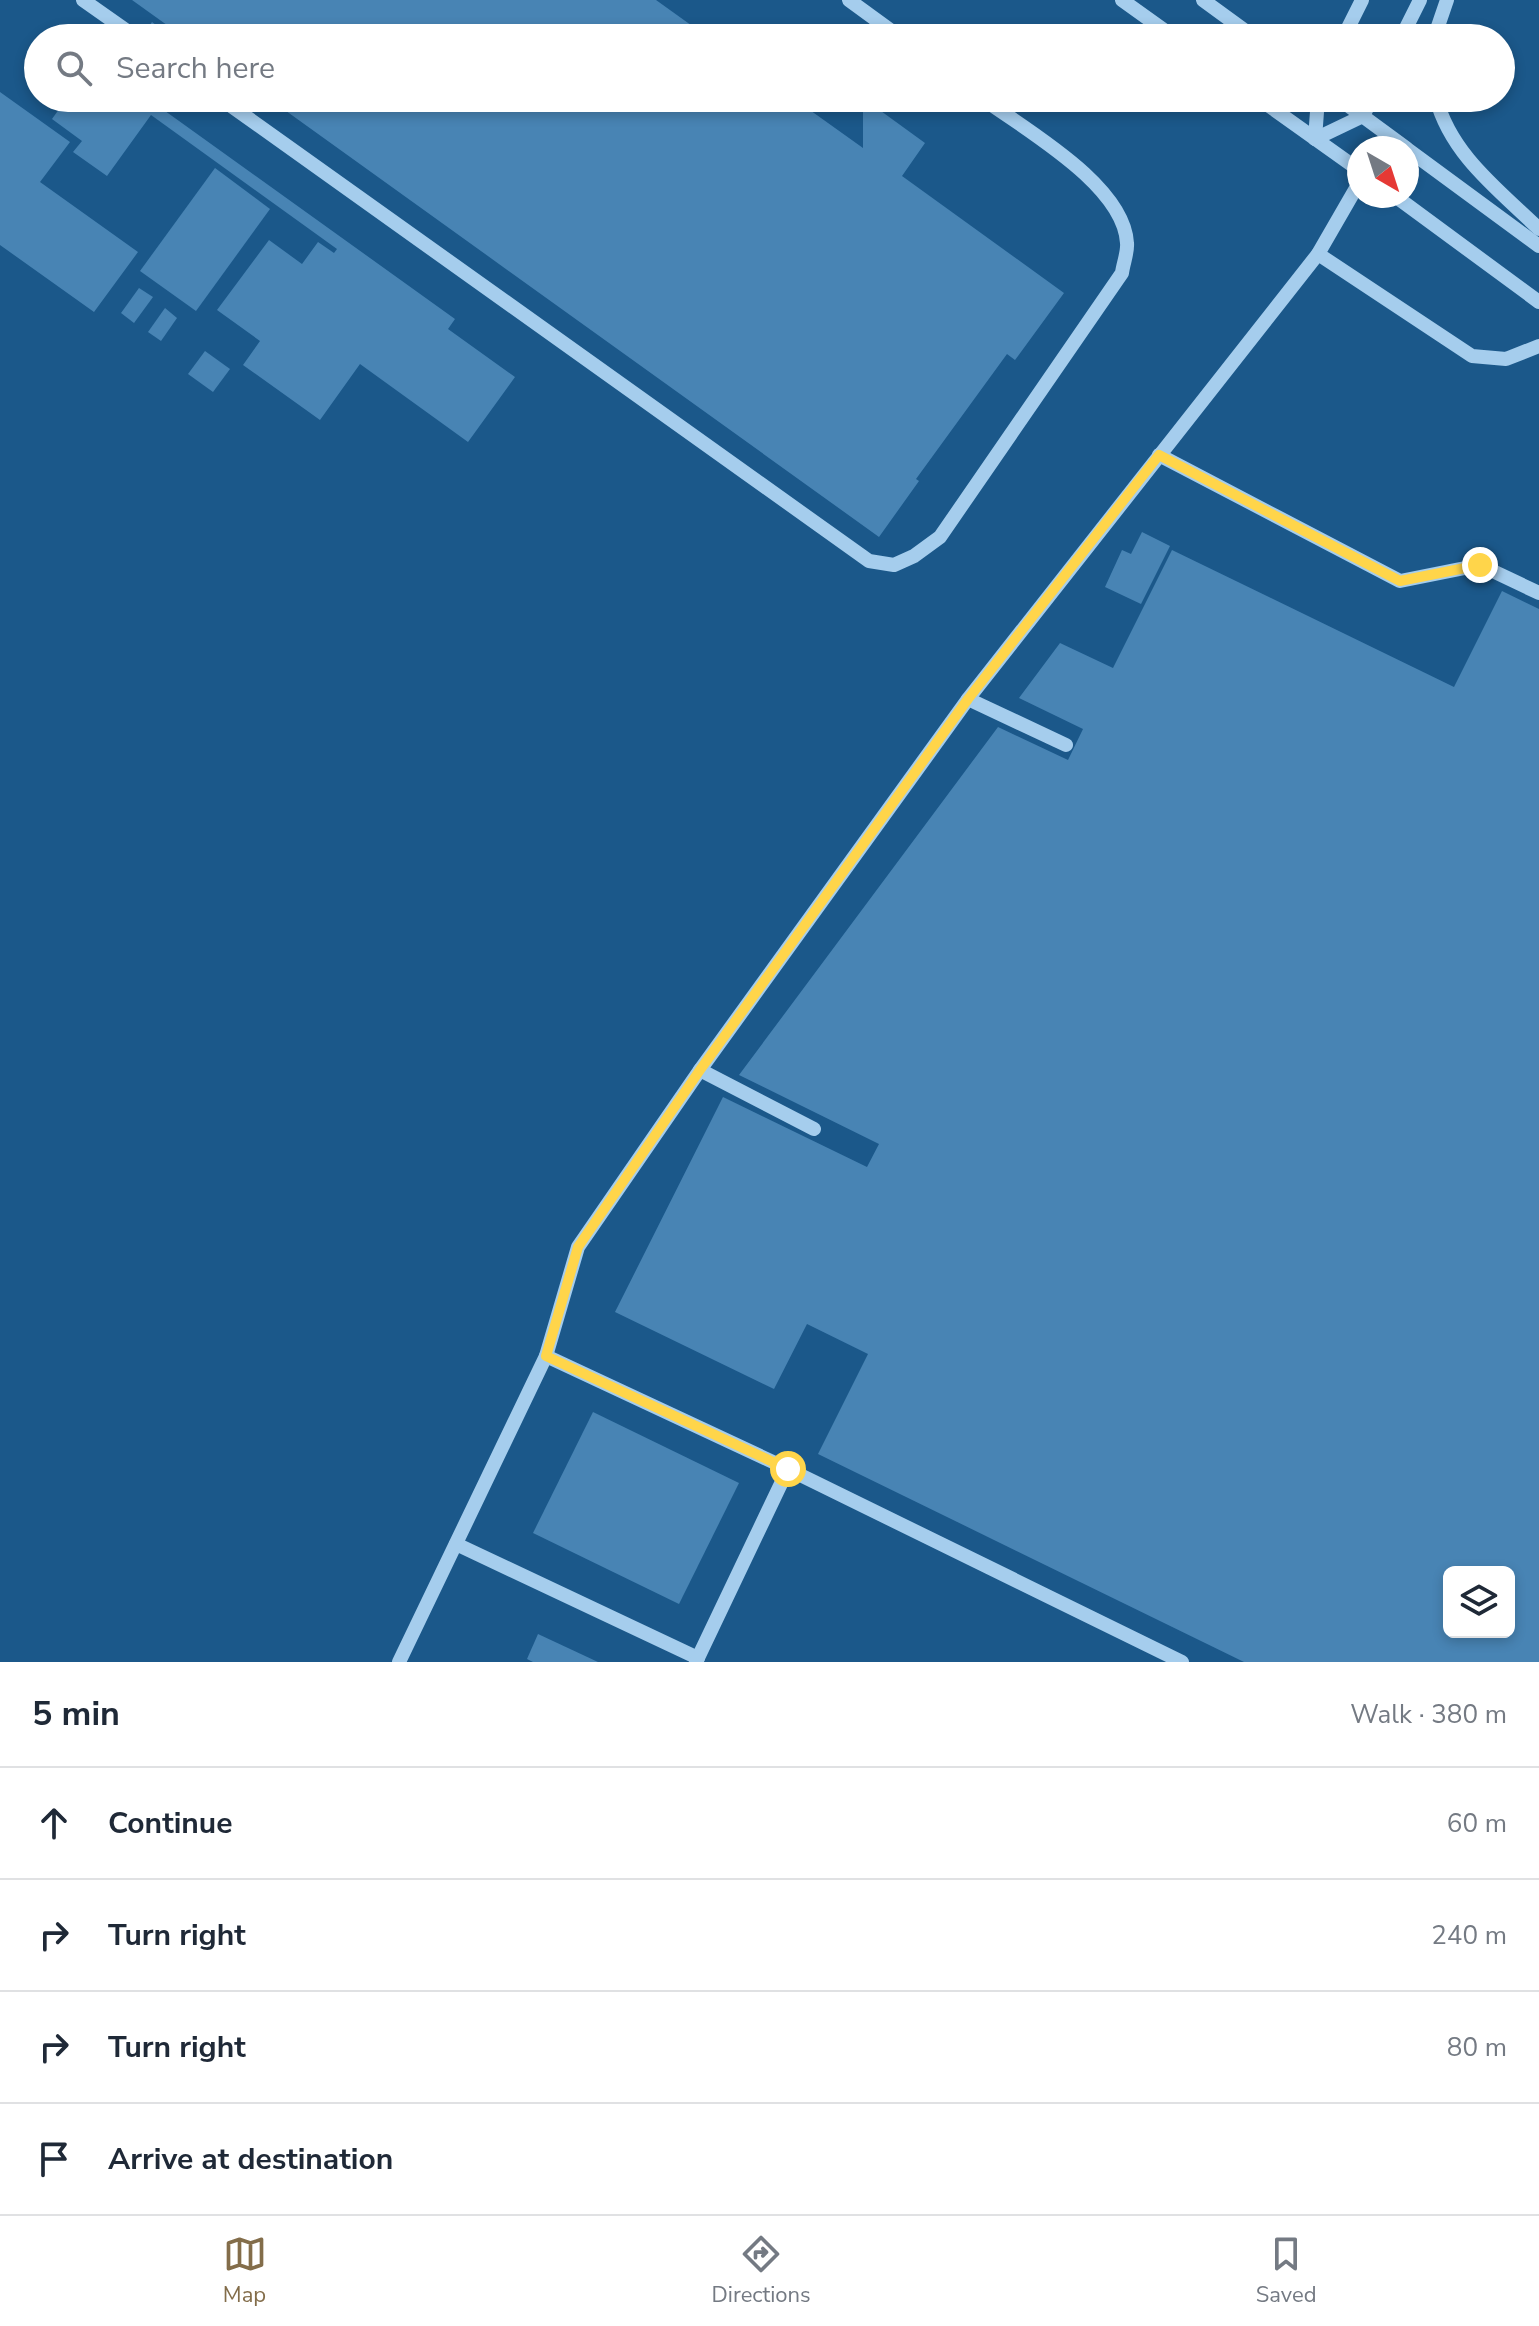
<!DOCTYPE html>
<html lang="en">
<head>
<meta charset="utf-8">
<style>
	:root { --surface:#fff; --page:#f2f2f3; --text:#1f2937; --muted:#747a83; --line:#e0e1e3; --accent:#836d4a }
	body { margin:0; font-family:"Nunito Sans",sans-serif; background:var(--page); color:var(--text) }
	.controls { position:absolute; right:24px; bottom:24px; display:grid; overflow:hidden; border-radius:12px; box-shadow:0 4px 12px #0003 }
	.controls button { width:72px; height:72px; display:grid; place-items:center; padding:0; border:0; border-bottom:2px solid var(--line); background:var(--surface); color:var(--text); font:40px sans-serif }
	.compass { position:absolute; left:1347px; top:136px; width:72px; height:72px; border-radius:50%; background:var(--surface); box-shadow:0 4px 12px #0003; rotate:141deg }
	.stop { position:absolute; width:24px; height:24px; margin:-18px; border:6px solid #ffd54a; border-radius:50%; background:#fff }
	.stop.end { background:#ffd54a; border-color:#fff; box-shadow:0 2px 8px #0008 }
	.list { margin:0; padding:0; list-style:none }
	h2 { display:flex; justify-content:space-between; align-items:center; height:104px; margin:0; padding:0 32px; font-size:34px }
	h2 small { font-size:26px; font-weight:400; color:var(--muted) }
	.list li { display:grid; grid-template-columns:52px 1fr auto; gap:24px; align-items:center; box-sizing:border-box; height:112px; padding:0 32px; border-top:2px solid var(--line) }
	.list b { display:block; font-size:30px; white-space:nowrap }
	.list em { font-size:26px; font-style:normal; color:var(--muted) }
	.icon { flex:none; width:44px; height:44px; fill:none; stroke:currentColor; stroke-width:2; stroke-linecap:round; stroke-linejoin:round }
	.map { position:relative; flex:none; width:1539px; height:1662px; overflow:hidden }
	.search { position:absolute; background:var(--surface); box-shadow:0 4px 12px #0003; left:24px; right:24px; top:24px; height:88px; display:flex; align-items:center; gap:20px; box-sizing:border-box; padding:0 28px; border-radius:44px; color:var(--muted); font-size:30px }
	.sheet { height:552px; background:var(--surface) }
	nav { display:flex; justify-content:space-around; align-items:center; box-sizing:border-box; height:112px; border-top:2px solid var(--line); background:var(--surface); font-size:22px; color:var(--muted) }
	nav a { display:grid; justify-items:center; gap:4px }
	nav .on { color:var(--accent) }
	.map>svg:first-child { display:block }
</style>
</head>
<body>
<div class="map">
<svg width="1539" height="1662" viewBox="0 0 1539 1662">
	<rect width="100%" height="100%" fill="#1b588a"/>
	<!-- building -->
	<g fill="#4884b4" fill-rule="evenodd">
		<polygon points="132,0 656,0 709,38 185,38"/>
		<polygon points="152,22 166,33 162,38 141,38"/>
		<polygon points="0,92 70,142 40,182 138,252 94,312 0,245"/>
		<polygon points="67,98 147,98 455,319 448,329 515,377 468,442 360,364 320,420 243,365 260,341 217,310 269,240 302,264 318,242 334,253 337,249 151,115 107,176 73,152 82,141 52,119"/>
		<polygon points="268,98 793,98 863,148 863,98 925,143 902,176 1064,293 1015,360 1007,354 916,479 919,481 879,537"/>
		<polygon points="215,168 270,209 196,311 140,271"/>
		<polygon points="139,288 153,297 134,323 121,313"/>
		<polygon points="165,308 177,318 161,341 148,332"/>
		<polygon points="205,351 230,369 213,392 188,374"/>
		<polygon points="1142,532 1170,546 1141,604 1105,587 1122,550 1131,554"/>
		<path d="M1172 550 1454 687 1502 591 1539 609V1662H1244L818 1454 868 1354 807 1324 774 1389 615 1312 723 1097 867 1167 879 1144 739 1075 998 727 1068 760 1083 729 1019 698 1060 643 1113 668ZM1449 1572H1509V1632H1449Z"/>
		<polygon points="593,1412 739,1483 679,1604 533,1533"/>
		<polygon points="538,1634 598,1662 533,1662 527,1659"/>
	</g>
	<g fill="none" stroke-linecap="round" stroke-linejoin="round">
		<!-- minor -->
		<g stroke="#a5cded" stroke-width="14">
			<polyline points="83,0 137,38"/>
			<polyline points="849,0 901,38"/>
			<polyline points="1122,0 1175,38"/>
			<polyline points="1203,0 1255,38"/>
			<polyline points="1343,38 1362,0"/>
			<polyline points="1401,38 1420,0"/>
			<polyline points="1434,38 1447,0"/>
			<path d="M220 98 869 561 894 565 914 556 940 537 1122 273C1123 264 1128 252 1127 243 1124 185 1026 130 982 98"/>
			<polyline points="1258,98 1359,170"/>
			<polyline points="1338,98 1406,148"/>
			<path d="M1436 98C1451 155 1499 190 1539 229"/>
			<polyline points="1315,139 1363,116 1372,98"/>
			<polyline points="1315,139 1318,98"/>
			<polyline points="1407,149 1539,246"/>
			<polyline points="1359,183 1318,254 1472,356 1506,359 1539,346"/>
			<polyline points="1395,196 1539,302"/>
			<polyline points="1159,455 1400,581 1480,565 1539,593"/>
			<polyline points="968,699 1066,745"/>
			<polyline points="700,1070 814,1129"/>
			<polyline points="546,1356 788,1469 1182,1662"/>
			<polyline points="456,1544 698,1658"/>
			<polyline points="399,1662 546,1356 578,1247 700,1070 968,699 1318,254"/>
			<polyline points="696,1662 788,1469"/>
		</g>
	</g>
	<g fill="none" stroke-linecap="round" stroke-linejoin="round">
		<!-- route -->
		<polyline stroke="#ffd54a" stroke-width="10" points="788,1469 546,1356 578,1247 700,1070 968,699 1159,455 1400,581 1480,565"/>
	</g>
</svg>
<div class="controls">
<button><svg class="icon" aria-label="layers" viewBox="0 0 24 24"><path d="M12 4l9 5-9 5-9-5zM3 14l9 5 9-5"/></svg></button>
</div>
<svg class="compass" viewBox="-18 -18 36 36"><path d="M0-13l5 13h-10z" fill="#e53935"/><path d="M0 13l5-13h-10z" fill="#747a83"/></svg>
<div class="stop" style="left:788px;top:1469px"></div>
<div class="stop end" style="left:1480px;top:565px"></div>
<div class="search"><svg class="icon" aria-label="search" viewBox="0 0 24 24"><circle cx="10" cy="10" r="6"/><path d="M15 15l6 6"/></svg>Search here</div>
</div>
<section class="sheet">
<h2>5 min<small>Walk · 380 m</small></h2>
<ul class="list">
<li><svg class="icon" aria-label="ahead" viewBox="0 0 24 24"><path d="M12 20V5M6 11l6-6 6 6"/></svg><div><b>Continue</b></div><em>60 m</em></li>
<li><svg class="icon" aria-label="right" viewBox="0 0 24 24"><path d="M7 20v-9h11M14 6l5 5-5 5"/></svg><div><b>Turn right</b></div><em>240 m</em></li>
<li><svg class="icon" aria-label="right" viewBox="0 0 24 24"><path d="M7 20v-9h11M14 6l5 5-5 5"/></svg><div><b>Turn right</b></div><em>80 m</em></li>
<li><svg class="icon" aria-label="arrive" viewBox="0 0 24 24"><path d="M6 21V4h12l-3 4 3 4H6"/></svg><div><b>Arrive at destination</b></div></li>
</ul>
</section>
<nav>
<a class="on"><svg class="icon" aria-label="map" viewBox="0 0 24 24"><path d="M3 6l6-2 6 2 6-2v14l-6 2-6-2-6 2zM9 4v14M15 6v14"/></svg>Map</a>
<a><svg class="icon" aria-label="directions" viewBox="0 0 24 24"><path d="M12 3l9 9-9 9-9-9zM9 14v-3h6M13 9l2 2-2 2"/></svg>Directions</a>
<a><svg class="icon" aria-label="saved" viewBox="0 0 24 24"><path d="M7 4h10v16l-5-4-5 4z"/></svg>Saved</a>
</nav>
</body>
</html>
